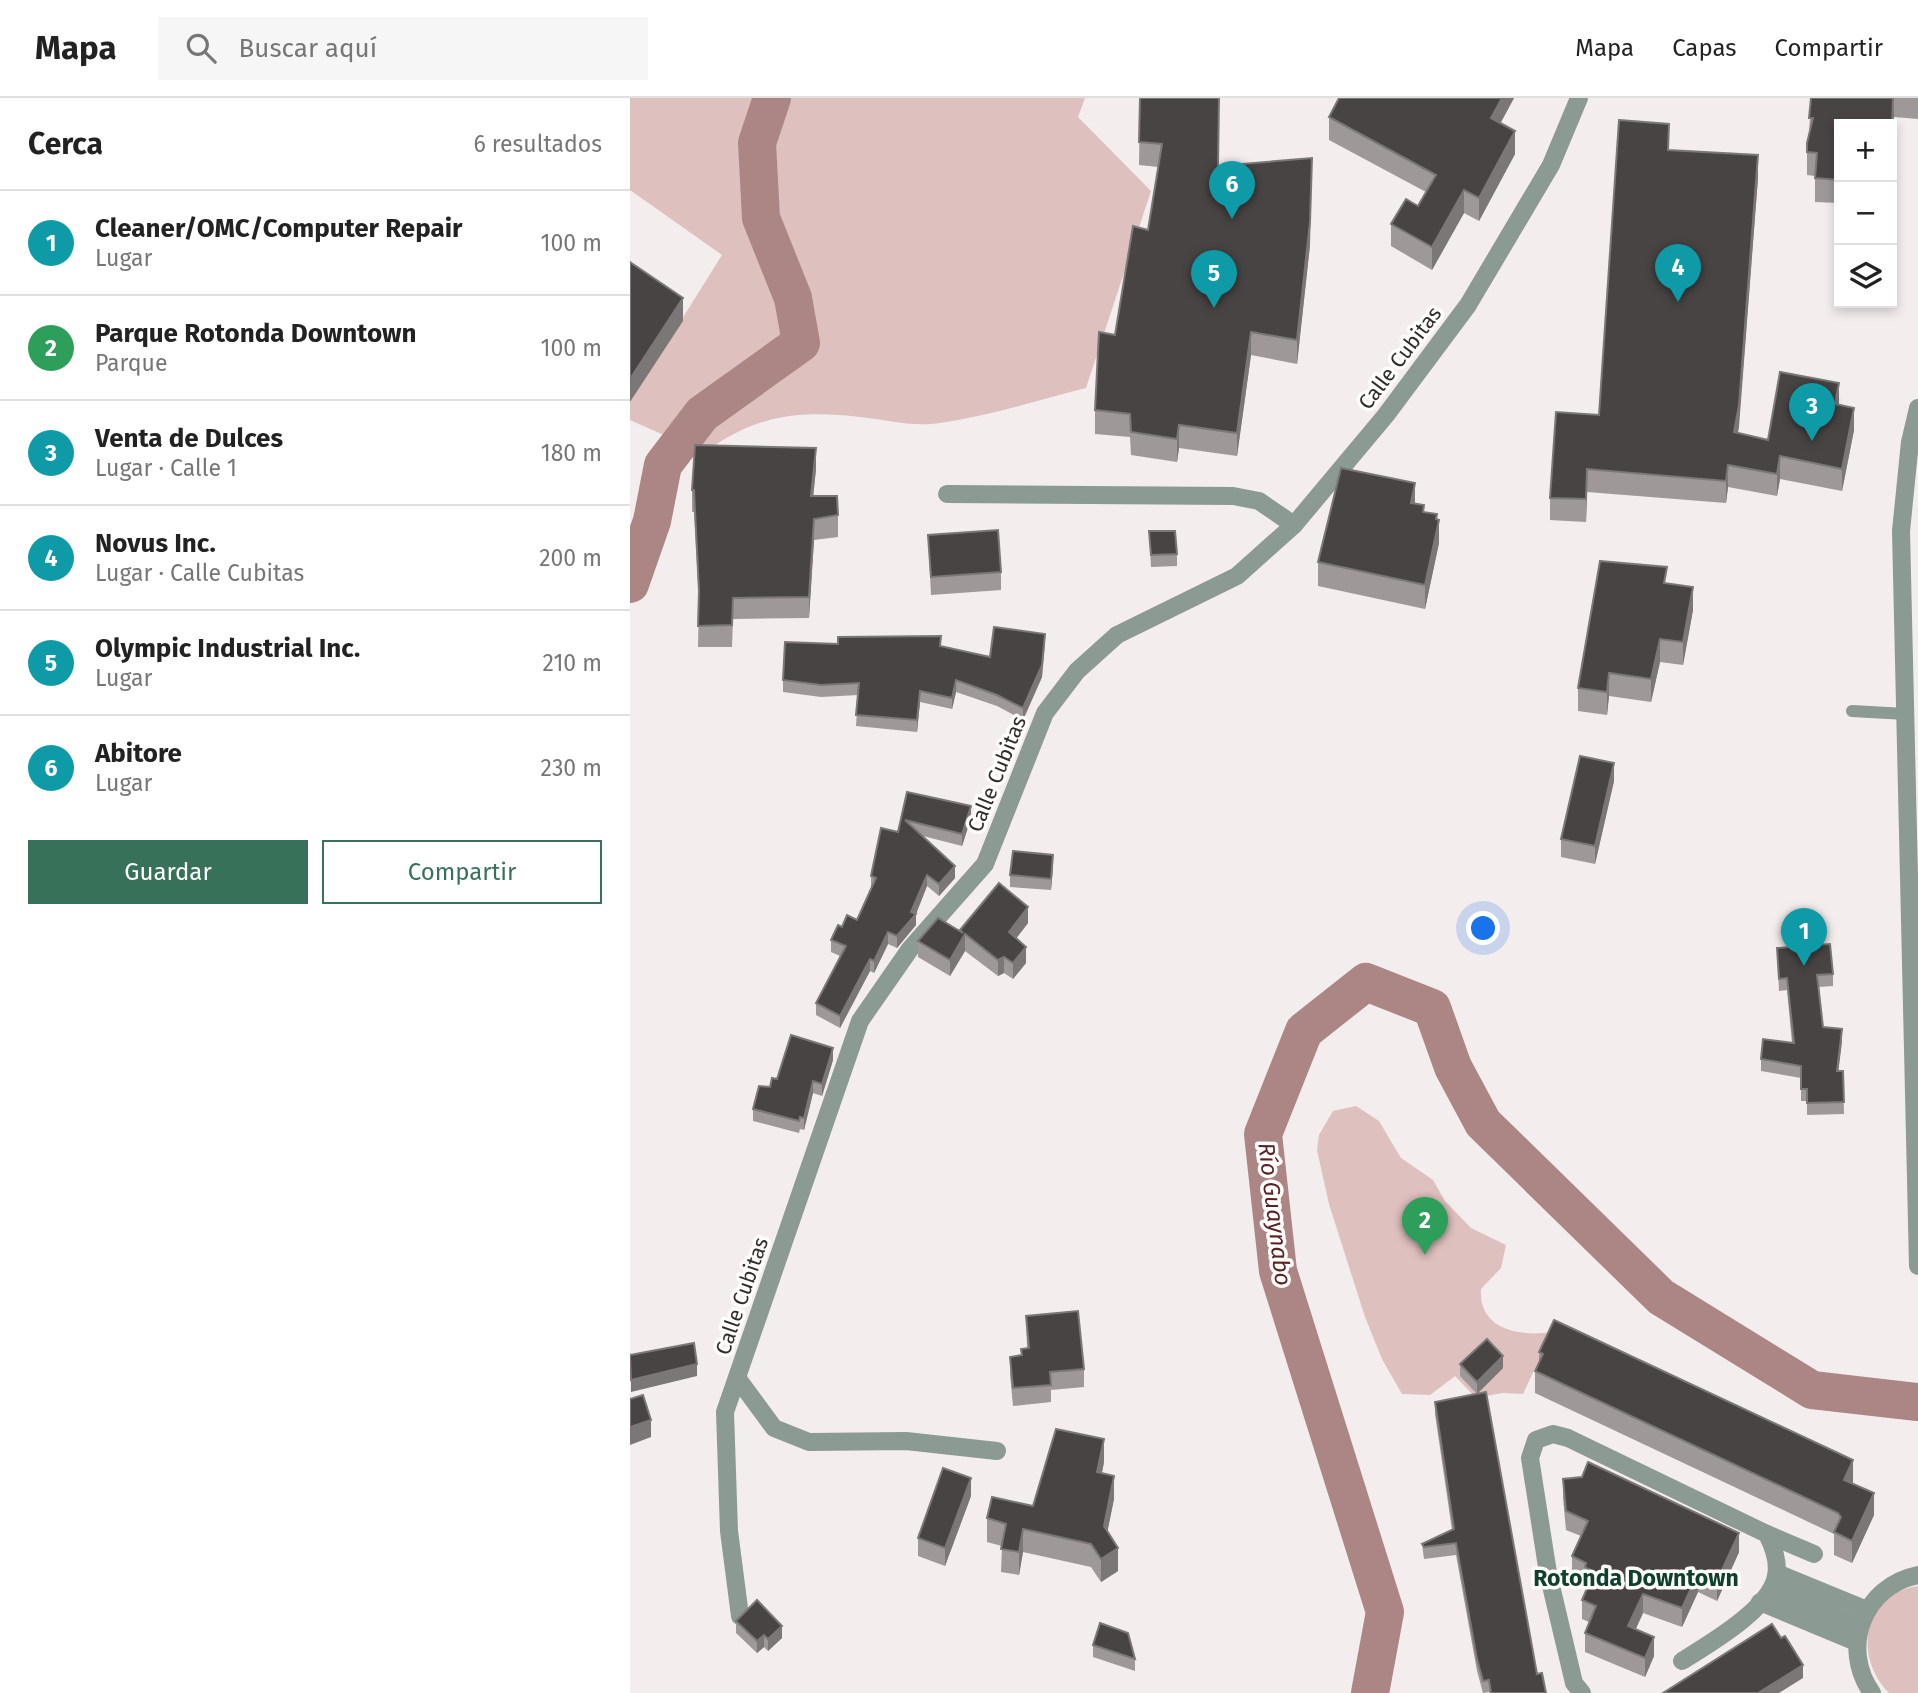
<!DOCTYPE html>
<html lang="es">
<head>
<meta charset="utf-8">
<style>
	:root { --surface:#fff; --page:#f6f6f6; --text:#222; --muted:#767676; --line:#e0e0e0; --accent:#38715a }
	body { margin:0; font-family:"Fira Sans",sans-serif; background:var(--page); color:var(--text) }
	.controls { position:absolute; right:21px; top:21px; display:grid; overflow:hidden; border-radius:0px; box-shadow:0 4px 10px #0003 }
	.controls button { width:63px; height:63px; display:grid; place-items:center; padding:0; border:0; border-bottom:2px solid var(--line); background:var(--surface); color:var(--text); font:35px sans-serif }
	.you { position:absolute; left:854px; top:831px; width:24px; height:24px; margin:-18px; border:5px solid #fff; border-radius:50%; background:#1a73e8; box-shadow:0 0 0 10px #1a73e833 }
	.badge { display:grid; place-items:center; width:46px; height:46px; border-radius:50%; background:var(--accent); color:#fff; font-size:23px; font-weight:700 }
	.pin { position:absolute; translate:-50% -58px; filter:drop-shadow(0 2px 4px #0008) }
	.pin::after { content:''; position:absolute; top:37px; width:24px; height:21px; background:inherit; clip-path:polygon(0 0,100% 0,50% 100%) }
	.list { margin:0; padding:0; list-style:none }
	h2 { display:flex; justify-content:space-between; align-items:center; height:91px; margin:0; padding:0 28px; font-size:30px }
	h2 small { font-size:23px; font-weight:400; color:var(--muted) }
	.list li { display:grid; grid-template-columns:46px 1fr auto; gap:21px; align-items:center; box-sizing:border-box; height:105px; padding:0 28px; border-top:2px solid var(--line) }
	.list b { display:block; font-size:26px; white-space:nowrap }
	.list p { margin:0; font-size:23px; white-space:nowrap; color:var(--muted) }
	.list em { font-size:23px; font-style:normal; color:var(--muted) }
	.actions { display:flex; gap:14px; padding:21px 28px }
	.actions a { flex:1; padding:16px 0; border:2px solid var(--accent); border-radius:0px; text-align:center; font-size:24px; color:var(--accent) }
	.actions .main { background:var(--accent); color:#fff }
	.icon { flex:none; width:38px; height:38px; fill:none; stroke:currentColor; stroke-width:2; stroke-linecap:round; stroke-linejoin:round }
	.map { position:relative; flex:none; width:1288px; height:1595px; overflow:hidden }
	header { display:flex; align-items:center; gap:42px; box-sizing:border-box; height:98px; padding:0 35px; background:var(--surface); border-bottom:2px solid var(--line) }
	header strong { font-size:33px }
	nav { display:flex; gap:38px; margin-inline-start:auto; font-size:24px }
	.search { width:490px; height:63px; background:var(--page); display:flex; align-items:center; gap:18px; box-sizing:border-box; padding:0 24px; border-radius:0px; color:var(--muted); font-size:26px }
	main { display:flex }
	aside { flex:1; background:var(--surface) }
	.map>svg:first-child { display:block }
</style>
</head>
<body>
<header>
<strong>Mapa</strong>
<div class="search"><svg class="icon" aria-label="search" viewBox="0 0 24 24"><circle cx="10" cy="10" r="6"/><path d="M15 15l6 6"/></svg>Buscar aquí</div>
<nav><a>Mapa</a><a>Capas</a><a>Compartir</a></nav>
</header>
<main>
<aside>
<h2>Cerca<small>6 resultados</small></h2>
<ul class="list">
<li><span class="badge" style="background:#0f9aa8">1</span><div><b>Cleaner/OMC/Computer Repair</b><p>Lugar</p></div><em>100 m</em></li>
<li><span class="badge" style="background:#2e9e5b">2</span><div><b>Parque Rotonda Downtown</b><p>Parque</p></div><em>100 m</em></li>
<li><span class="badge" style="background:#0f9aa8">3</span><div><b>Venta de Dulces</b><p>Lugar · Calle 1</p></div><em>180 m</em></li>
<li><span class="badge" style="background:#0f9aa8">4</span><div><b>Novus Inc.</b><p>Lugar · Calle Cubitas</p></div><em>200 m</em></li>
<li><span class="badge" style="background:#0f9aa8">5</span><div><b>Olympic Industrial Inc.</b><p>Lugar</p></div><em>210 m</em></li>
<li><span class="badge" style="background:#0f9aa8">6</span><div><b>Abitore</b><p>Lugar</p></div><em>230 m</em></li>
</ul>
<div class="actions"><a class="main">Guardar</a><a>Compartir</a></div>
</aside>
<div class="map">
<svg width="1288" height="1595" viewBox="0 0 1288 1595">
	<rect width="100%" height="100%" fill="#f4eded"/>
	<!-- green -->
	<g fill="#dec0be">
		<path d="M0 0H455L448 19 521 93 456 290C408 302 359 318 310 325 282 329 258 322 230 319 168 312 125 317 74 355L0 322V304L92 157 0 92Z"/>
		<path d="M726 1008 749 1023 771 1060 803 1082 815 1103 841 1130 876 1147 871 1170 851 1191C848 1232 891 1239 922 1234L893 1296 872 1295 846 1300 825 1278 800 1297 772 1296 752 1261 735 1219 699 1106 687 1052 689 1037 703 1013Z"/>
		<path d="M1288 1488V1595H1259C1223 1559 1232 1496 1288 1488Z"/>
	</g>
	<g fill="none" stroke-linecap="round" stroke-linejoin="round">
		<!-- river -->
		<g stroke="#ac8684" stroke-width="38">
			<polyline points="0,486 22,423 33,367 72,316 171,245 163,200 131,120 127,45 142,0"/>
			<polyline points="740,1595 755,1514 648,1173 633,1036 674,933 736,884 802,910 823,969 853,1025 1031,1199 1182,1292 1288,1304"/>
		</g>
		<!-- service -->
		<polyline stroke="#8b9a93" stroke-width="12" points="1222,613 1276,616"/>
		<!-- minor -->
		<g stroke="#8b9a93" stroke-width="18">
			<polyline points="1288,310 1280,344 1271,433 1288,1168"/>
			<polyline points="317,396 603,398 629,403 664,427"/>
			<polyline points="108,1281 144,1330 179,1344 276,1343 367,1353"/>
			<polyline points="1137,1436 1184,1456"/>
			<polyline points="1147,1475 1237,1512"/>
			<polyline points="1143,1491 1229,1528"/>
			<polyline points="1130,1504 1226,1544"/>
			<polyline points="110,1518 99,1433 95,1314 230,923 280,851 355,766 415,615 447,573 487,537 607,478 664,427 756,317 838,207 921,67 949,0"/>
			<path d="M952 1595 944 1585 918 1475 900 1360 906 1342 923 1336 938 1340 1137 1436C1143 1448 1149 1464 1146 1478 1140 1511 1079 1546 1052 1563"/>
			<path d="M1242 1595C1210 1550 1233 1488 1288 1477"/>
		</g>
	</g>
	<!-- wall -->
	<g fill="#9e9898">
		<polygon points="510,0 680,147 667,266 621,257 607,358 549,350 547,364 501,357 500,339 465,336 465,312 485,237 518,132 528,69 509,67"/>
		<polygon points="709,0 884,0 870,25 885,56 849,123 834,115 802,172 761,148 761,126 788,108 796,94 699,42 699,19"/>
		<polygon points="1181,0 1288,0 1288,21 1264,19 1209,26 1209,105 1185,104 1185,78 1177,77 1177,45 1179,35"/>
		<polygon points="1039,52 1128,80 1108,335 1138,342 1209,307 1224,332 1212,393 1150,381 1147,398 1098,389 1096,405 957,394 956,424 920,422 920,400 969,317"/>
		<polygon points="186,371 183,398 208,417 208,439 184,442 179,520 103,521 102,549 68,549 69,504 64,414 62,414 62,392"/>
		<polygon points="785,406 794,414 807,421 809,445 795,511 688,488 688,464"/>
		<polygon points="519,433 547,456 547,468 521,469"/>
		<polygon points="298,437 371,474 371,492 301,497"/>
		<polygon points="1037,486 1063,512 1053,567 1030,564 1021,604 979,598 977,617 948,613 948,590"/>
		<polygon points="415,547 412,579 393,622 367,608 326,594 322,611 290,604 287,634 226,628 228,597 191,599 153,594 153,582 311,548 360,559"/>
		<polygon points="984,683 965,766 931,759 931,741"/>
		<polygon points="277,694 341,720 332,748 293,738 325,780 309,798 297,788 286,816 286,827 267,850 258,846 244,875 240,873 210,930 186,917 186,905 210,858 201,854 201,842 212,829 227,822 241,790 241,778 268,734"/>
		<polygon points="423,769 421,792 380,789 380,777"/>
		<polygon points="398,825 386,840 396,865 383,881 374,875 368,878 335,853 320,878 288,859 288,843"/>
		<polygon points="1147,850 1203,876 1203,888 1189,889 1193,929 1212,943 1208,973 1213,973 1214,1016 1177,1017 1177,1003 1171,1003 1171,980 1131,973 1131,961 1162,945 1157,892 1149,893"/>
		<polygon points="203,962 192,998 183,995 174,1032 170,1031 169,1035 123,1023 123,1011 147,981"/>
		<polygon points="396,1218 454,1271 454,1289 421,1292 421,1304 383,1308 380,1276 380,1259 391,1257 397,1250"/>
		<polygon points="909,1254 1223,1385 1244,1417 1222,1465 1204,1457 1204,1436 905,1295 905,1273 909,1264"/>
		<polygon points="830,1266 873,1270 847,1296 830,1278"/>
		<polygon points="805,1304 907,1576 916,1595 859,1595 859,1594 853,1595 847,1573 826,1457 794,1461 792,1446 822,1432 805,1316"/>
		<polygon points="474,1364 472,1375 484,1401 477,1434 488,1473 471,1484 461,1469 393,1454 389,1477 371,1474 372,1448 357,1444 357,1420 403,1408"/>
		<polygon points="933,1381 1109,1454 1087,1503 1068,1494 1052,1529 1013,1515 1006,1531 1024,1558 1015,1579 955,1554 955,1535 959,1524 952,1521 952,1502 957,1490 955,1488 955,1483 942,1477 942,1458 951,1438 936,1432 933,1400"/>
		<polygon points="341,1398 315,1468 288,1458 288,1440"/>
		<polygon points="106,1523 152,1540 138,1553 134,1549 127,1555 106,1535"/>
		<polygon points="463,1547 505,1561 505,1573 463,1559"/>
	</g>
	<!-- shaded-wall -->
	<g fill="#7c7777">
		<polygon points="872,0 884,0 861,43 861,20"/>
		<polygon points="1264,0 1264,19 1262,53 1262,29"/>
		<polygon points="885,33 885,56 849,123 849,100"/>
		<polygon points="1128,57 1128,80 1109,329 1104,356 1104,334"/>
		<polygon points="682,60 680,147 667,266 667,242"/>
		<polygon points="834,92 834,115 802,172 802,149"/>
		<polygon points="53,200 53,223 0,304 0,281"/>
		<polygon points="621,234 621,257 607,358 607,335"/>
		<polygon points="1209,285 1209,307 1205,306"/>
		<polygon points="1224,310 1224,332 1212,393 1212,371"/>
		<polygon points="549,327 549,350 547,364 547,341"/>
		<polygon points="186,350 186,371 181,420 181,398"/>
		<polygon points="1150,358 1150,381 1147,398 1147,376"/>
		<polygon points="1098,367 1098,389 1096,405 1096,383"/>
		<polygon points="957,371 957,394 956,424 956,401"/>
		<polygon points="785,385 785,408 781,405"/>
		<polygon points="807,416 807,432 809,422 809,445 795,511 795,487"/>
		<polygon points="184,421 184,442 179,520 179,499"/>
		<polygon points="1063,489 1063,512 1053,567 1053,544"/>
		<polygon points="415,536 412,579 393,622 393,610"/>
		<polygon points="1030,541 1030,564 1021,604 1021,581"/>
		<polygon points="979,575 979,598 977,617 977,594"/>
		<polygon points="326,582 326,594 322,611 322,600"/>
		<polygon points="290,593 290,604 287,634 287,622"/>
		<polygon points="984,665 984,683 965,766 965,748"/>
		<polygon points="341,708 341,720 332,748 332,736"/>
		<polygon points="423,757 423,769 421,792 421,781"/>
		<polygon points="325,768 325,780 309,798 309,786"/>
		<polygon points="297,777 297,788 286,816 286,827 267,850 267,838 281,814"/>
		<polygon points="398,809 398,825 379,850 379,834"/>
		<polygon points="258,834 258,846 244,875 244,863"/>
		<polygon points="335,836 335,853 320,878 320,862"/>
		<polygon points="396,849 396,865 383,881 383,865"/>
		<polygon points="374,859 374,875 368,878 368,862"/>
		<polygon points="240,861 240,873 210,930 210,918"/>
		<polygon points="1212,931 1212,943 1207,985 1207,973"/>
		<polygon points="203,950 203,962 192,998 192,986"/>
		<polygon points="183,983 183,995 174,1032 174,1020"/>
		<polygon points="873,1258 873,1270 847,1296 847,1284"/>
		<polygon points="67,1266 67,1278 1,1294 1,1282"/>
		<polygon points="21,1322 21,1339 0,1347 0,1329"/>
		<polygon points="474,1341 474,1364 467,1398 467,1374"/>
		<polygon points="1223,1362 1223,1385 1214,1404 1214,1382"/>
		<polygon points="484,1378 484,1401 474,1451 474,1428"/>
		<polygon points="341,1380 341,1398 315,1468 315,1450"/>
		<polygon points="1244,1395 1244,1417 1222,1465 1222,1443"/>
		<polygon points="393,1431 393,1454 389,1477 389,1454"/>
		<polygon points="1109,1435 1109,1454 1087,1503 1087,1483"/>
		<polygon points="488,1450 488,1473 471,1484 471,1461"/>
		<polygon points="1068,1475 1068,1494 1052,1529 1052,1510"/>
		<polygon points="1013,1496 1013,1515 998,1547 998,1528"/>
		<polygon points="152,1528 152,1540 138,1553 138,1541"/>
		<polygon points="134,1537 134,1549 127,1555 127,1543"/>
		<polygon points="1024,1539 1024,1558 1015,1579 1015,1560"/>
		<polygon points="1173,1567 1173,1580 1149,1595 1128,1595"/>
	</g>
	<!-- building -->
	<g fill="#494444" stroke="#7c7777" stroke-width="2">
		<polygon points="510,0 589,0 588,68 682,60 680,124 667,242 621,234 607,335 549,327 547,341 501,334 500,316 465,312 469,234 485,237 503,128 518,132 532,46 509,44"/>
		<polygon points="709,0 872,0 861,20 885,33 849,100 834,92 802,149 761,126 776,101 788,108 806,77 699,19"/>
		<polygon points="1181,0 1263,0 1262,29 1262,26 1209,26 1209,82 1185,80 1187,55 1177,54 1177,45 1183,20 1179,20"/>
		<polygon points="989,22 1039,26 1038,52 1128,57 1109,307 1104,334 1138,342 1150,274 1209,285 1205,306 1224,310 1212,371 1150,358 1147,376 1098,367 1096,383 957,371 956,401 920,400 926,314 969,317"/>
		<polygon points="0,164 53,200 0,281"/>
		<polygon points="65,347 186,350 181,398 207,398 208,417 184,421 179,499 103,500 102,527 68,528 69,493 64,392 62,392"/>
		<polygon points="711,370 785,385 781,405 794,407 793,414 807,416 806,421 809,422 795,487 688,464"/>
		<polygon points="368,432 371,474 301,479 298,437"/>
		<polygon points="519,433 545,433 547,456 521,457"/>
		<polygon points="970,463 1037,469 1034,485 1063,489 1053,544 1030,541 1021,581 979,575 977,594 948,590"/>
		<polygon points="364,529 415,536 412,567 393,610 367,597 326,582 322,600 290,593 287,622 226,617 229,585 191,587 153,582 155,544 208,546 208,539 311,538 310,548 360,559"/>
		<polygon points="950,658 984,665 965,748 931,741"/>
		<polygon points="277,694 341,708 332,736 275,722 325,768 309,786 297,777 281,814 286,816 267,838 258,834 244,863 240,861 210,918 186,905 216,848 201,842 208,827 212,829 217,817 227,822 246,780 241,778 251,730 268,734"/>
		<polygon points="383,753 423,757 421,781 380,777"/>
		<polygon points="369,785 398,809 379,834 396,849 383,865 374,859 368,862 335,836 320,862 288,843 308,820 333,835 330,832"/>
		<polygon points="1200,846 1203,876 1187,877 1193,929 1212,931 1207,973 1213,973 1214,1004 1177,1005 1177,991 1171,991 1171,968 1131,961 1133,941 1164,945 1157,880 1149,881 1147,850"/>
		<polygon points="161,937 203,950 192,986 183,983 174,1020 170,1019 169,1023 123,1011 129,988 140,989 142,980 147,981"/>
		<polygon points="448,1213 454,1271 420,1274 421,1287 383,1290 380,1259 392,1257 391,1251 399,1250 396,1218"/>
		<polygon points="924,1222 1223,1362 1214,1382 1244,1395 1222,1443 1204,1434 1211,1419 1208,1415 905,1273 913,1256 909,1254"/>
		<polygon points="857,1241 873,1258 847,1284 830,1266"/>
		<polygon points="64,1245 67,1266 1,1282 0,1257"/>
		<polygon points="856,1294 907,1576 912,1575 916,1595 861,1595 859,1582 853,1583 847,1561 826,1445 794,1449 792,1446 824,1431 805,1304"/>
		<polygon points="13,1297 21,1322 0,1329 0,1301"/>
		<polygon points="426,1331 474,1341 467,1374 484,1378 474,1428 488,1450 471,1461 461,1446 393,1431 389,1454 371,1451 376,1426 357,1420 362,1399 403,1408"/>
		<polygon points="958,1364 1109,1435 1087,1483 1068,1475 1052,1510 1013,1496 998,1528 1024,1539 1015,1560 955,1535 966,1508 952,1502 964,1474 955,1469 956,1465 942,1458 958,1423 936,1413 933,1381 952,1379"/>
		<polygon points="313,1370 341,1380 315,1450 288,1440"/>
		<polygon points="127,1502 152,1528 138,1541 134,1537 127,1543 106,1523"/>
		<polygon points="470,1525 498,1535 505,1561 463,1547"/>
		<polygon points="1142,1526 1151,1540 1155,1538 1173,1567 1128,1595 1033,1595"/>
	</g>
	<g text-anchor="middle" dominant-baseline="central" stroke-width="7" stroke-linejoin="round" paint-order="stroke">
		<!-- street labels -->
		<g font-size="21" fill="#2e2c2b" stroke="#fffcfc">
			<text transform="translate(770 260) rotate(-53)">Calle Cubitas</text>
			<text transform="translate(367 676) rotate(-68)">Calle Cubitas</text>
			<text transform="translate(112 1198) rotate(-71)">Calle Cubitas</text>
		</g>
		<!-- water labels -->
		<g font-size="23" font-style="italic" fill="#572323" stroke="#fffcfc">
			<text transform="translate(645 1116) rotate(83)">Río Guaynabo</text>
		</g>
		<!-- neighbourhood labels -->
		<g font-size="23" font-weight="bold" fill="#0f402e" stroke="#fffcfc">
			<text x="1006" y="1480">Rotonda Downtown</text>
		</g>
	</g>
</svg>
<div class="controls">
<button>+</button>
<button>−</button>
<button><svg class="icon" aria-label="layers" viewBox="0 0 24 24"><path d="M12 4l9 5-9 5-9-5zM3 14l9 5 9-5"/></svg></button>
</div>
<div class="you"></div>
<div class="pin badge" style="left:1174px;top:868px;background:#0f9aa8">1</div>
<div class="pin badge" style="left:795px;top:1157px;background:#2e9e5b">2</div>
<div class="pin badge" style="left:1182px;top:343px;background:#0f9aa8">3</div>
<div class="pin badge" style="left:1048px;top:204px;background:#0f9aa8">4</div>
<div class="pin badge" style="left:584px;top:210px;background:#0f9aa8">5</div>
<div class="pin badge" style="left:602px;top:121px;background:#0f9aa8">6</div>
</div>
</main>
</body>
</html>
